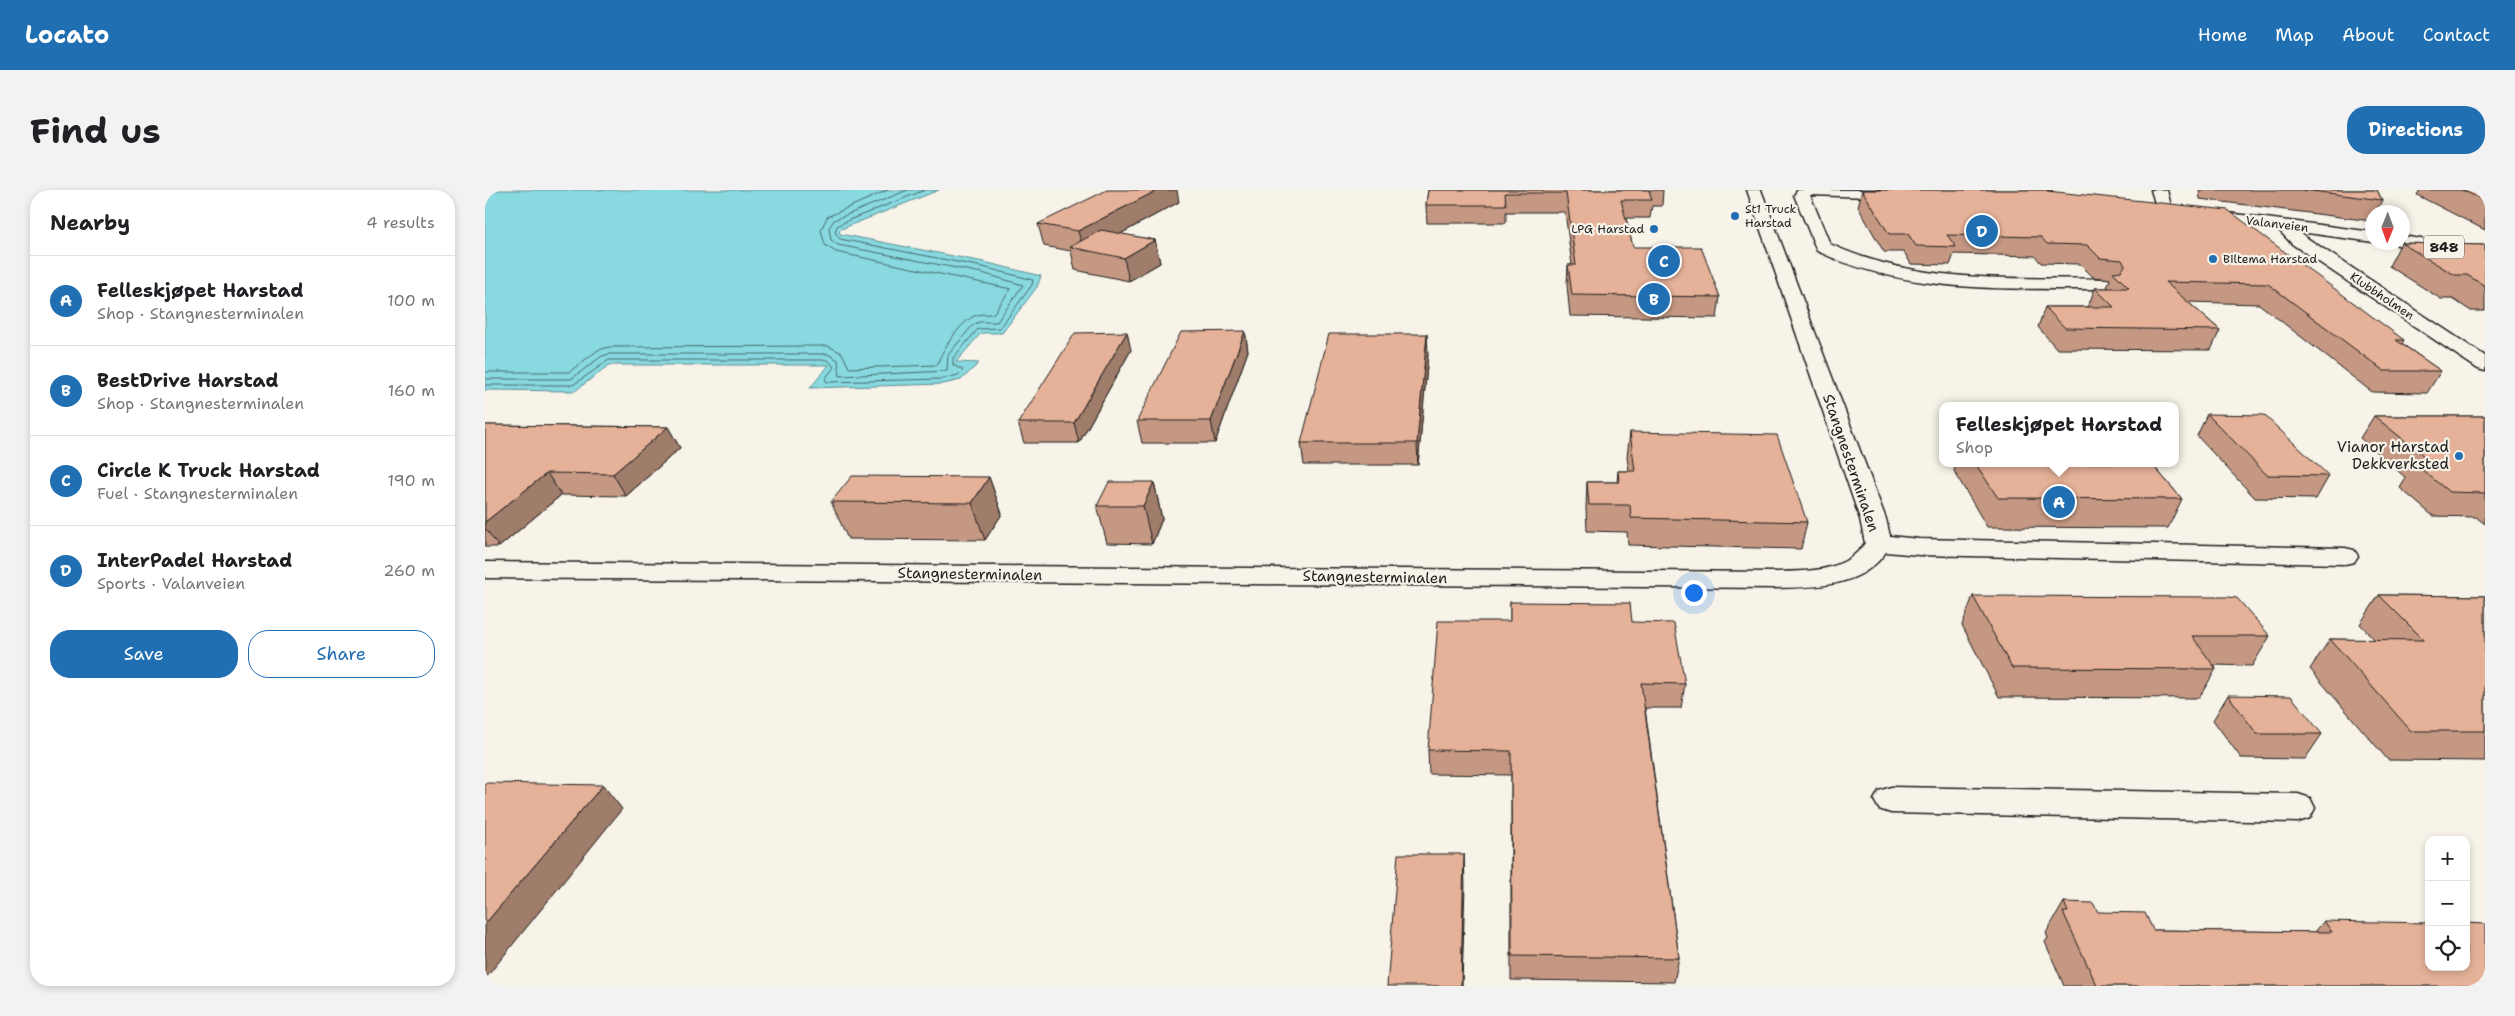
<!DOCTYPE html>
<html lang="en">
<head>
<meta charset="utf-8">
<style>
	:root { --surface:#fff; --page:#f2f2f2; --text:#202124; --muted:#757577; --line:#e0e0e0; --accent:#1f6fb2 }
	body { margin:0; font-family:"Shantell Sans",sans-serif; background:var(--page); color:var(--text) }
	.controls { position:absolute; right:15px; bottom:15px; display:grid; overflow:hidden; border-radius:10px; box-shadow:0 2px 8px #0003 }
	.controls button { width:45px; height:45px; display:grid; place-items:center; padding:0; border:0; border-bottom:1px solid var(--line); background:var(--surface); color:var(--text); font:25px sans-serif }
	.compass { position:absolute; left:1880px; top:15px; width:45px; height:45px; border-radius:50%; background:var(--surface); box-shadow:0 2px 8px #0003; rotate:181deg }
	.you { position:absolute; left:1208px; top:402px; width:18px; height:18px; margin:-12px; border:4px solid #fff; border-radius:50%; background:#1a73e8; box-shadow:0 0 0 8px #1a73e833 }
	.badge { display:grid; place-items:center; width:32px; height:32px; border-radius:50%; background:var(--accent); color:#fff; font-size:16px; font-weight:700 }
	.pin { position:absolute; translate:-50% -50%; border:2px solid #fff; box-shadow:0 1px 5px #0006 }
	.popup { position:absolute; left:1454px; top:212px; width:240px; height:65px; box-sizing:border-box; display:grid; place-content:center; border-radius:10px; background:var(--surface); filter:drop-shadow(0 1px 4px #0005); font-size:16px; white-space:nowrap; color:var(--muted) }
	.popup b { font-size:19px; color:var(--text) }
	.popup::after { content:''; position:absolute; left:50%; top:100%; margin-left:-10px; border:10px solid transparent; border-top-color:var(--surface) }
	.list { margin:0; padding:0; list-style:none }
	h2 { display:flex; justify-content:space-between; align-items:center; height:65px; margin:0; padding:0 20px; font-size:21px }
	h2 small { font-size:16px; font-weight:400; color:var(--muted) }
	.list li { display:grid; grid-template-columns:32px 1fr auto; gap:15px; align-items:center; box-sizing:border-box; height:90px; padding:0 20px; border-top:1px solid var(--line) }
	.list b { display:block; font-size:19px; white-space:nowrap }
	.list p { margin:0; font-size:16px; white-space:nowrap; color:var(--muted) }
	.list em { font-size:16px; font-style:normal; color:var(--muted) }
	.actions { display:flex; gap:10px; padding:15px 20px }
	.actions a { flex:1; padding:11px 0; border:1px solid var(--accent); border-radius:20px; text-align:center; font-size:18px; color:var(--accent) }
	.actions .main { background:var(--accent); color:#fff }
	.icon { flex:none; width:28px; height:28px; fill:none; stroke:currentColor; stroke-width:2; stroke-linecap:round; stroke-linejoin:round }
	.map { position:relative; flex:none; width:2000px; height:796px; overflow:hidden; border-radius:20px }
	header { display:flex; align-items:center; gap:30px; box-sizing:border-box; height:70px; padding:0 25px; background:var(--accent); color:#fff }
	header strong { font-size:24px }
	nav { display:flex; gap:28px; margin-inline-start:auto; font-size:18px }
	.intro { display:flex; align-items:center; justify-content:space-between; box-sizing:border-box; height:120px; padding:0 30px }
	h1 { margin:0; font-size:35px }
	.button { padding:12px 22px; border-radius:20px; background:var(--accent); color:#fff; font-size:18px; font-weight:700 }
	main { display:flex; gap:30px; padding:0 30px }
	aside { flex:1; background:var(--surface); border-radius:20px; box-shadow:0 2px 8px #0003 }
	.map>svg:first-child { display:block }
</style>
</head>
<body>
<header>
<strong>Locato</strong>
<nav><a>Home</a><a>Map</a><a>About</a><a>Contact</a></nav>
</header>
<div class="intro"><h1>Find us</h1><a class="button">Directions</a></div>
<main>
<aside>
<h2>Nearby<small>4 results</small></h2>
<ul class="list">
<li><span class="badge">A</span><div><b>Felleskjøpet Harstad</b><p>Shop · Stangnesterminalen</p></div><em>100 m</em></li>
<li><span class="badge">B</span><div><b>BestDrive Harstad</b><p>Shop · Stangnesterminalen</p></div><em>160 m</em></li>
<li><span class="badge">C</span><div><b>Circle K Truck Harstad</b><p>Fuel · Stangnesterminalen</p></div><em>190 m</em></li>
<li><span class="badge">D</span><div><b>InterPadel Harstad</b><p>Sports · Valanveien</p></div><em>260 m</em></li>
</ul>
<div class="actions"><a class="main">Save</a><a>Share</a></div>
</aside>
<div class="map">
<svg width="2000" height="796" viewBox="0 0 2000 796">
	<rect width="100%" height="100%" fill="#f7f3e8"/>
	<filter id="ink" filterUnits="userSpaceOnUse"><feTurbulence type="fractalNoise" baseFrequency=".02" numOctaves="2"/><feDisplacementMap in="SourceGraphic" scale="10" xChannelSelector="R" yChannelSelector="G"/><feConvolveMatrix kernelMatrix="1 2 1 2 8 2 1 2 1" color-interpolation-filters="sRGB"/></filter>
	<g filter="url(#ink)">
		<!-- water -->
		<polygon fill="#88d9e0" stroke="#5d8d92" points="0,0 454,0 366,35 354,40 355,44 499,72 556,86 552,97 517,143 496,143 471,172 494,173 476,190 458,194 325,198 344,175 124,175 90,201 0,200"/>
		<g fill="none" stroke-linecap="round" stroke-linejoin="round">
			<!-- shore -->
			<g stroke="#47686a" stroke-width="1">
				<path d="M0 182H84L113 160 124 157 343 156 357 163 364 178 452 175C456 161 477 129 492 125 496 124 503 124 508 124L526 99 351 62 340 55 336 40 342 27 403 0"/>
				<polyline points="0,189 86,189 117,166 124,164 343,164 353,170 355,186 462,181 463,165 487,136 494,132 512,132 538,95 497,83 353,55 346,50 344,38 349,30 423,0"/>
				<polyline points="0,195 88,195 124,170 343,170 349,177 340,189 342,192 457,189 473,185 478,180 468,175 468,168 493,139 515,138 547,95 548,90 498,77 355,49 350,42 352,36 364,30 440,0"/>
			</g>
			<!-- minor casing -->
			<g stroke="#1c1c1c" stroke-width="3">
				<g id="minor">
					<path d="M1262 0H1276L1401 329 1405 346 1434 349 1860 358 1869 360 1873 366 1869 372 1860 374 1434 365 1401 362C1376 398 1330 397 1290 398L0 388V372L1290 382C1322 381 1360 383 1380 353L1375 329Z"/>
					<path d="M1313 0H1418L1421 3 1418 6 1413 8 1325 5 1345 54C1433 95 1528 87 1622 89L1628 90 1631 94 1628 98 1622 99C1522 98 1425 105 1332 61L1309 5Z"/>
					<polygon points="1666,0 1682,0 1687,20 1685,23 1673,23"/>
					<polygon points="1797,30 1803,32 1819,46 2000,166 2000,181 1993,179 1807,54 1789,35"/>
					<polygon points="1406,597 1813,604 1825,608 1830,618 1825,628 1813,632 1406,623 1394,619 1389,610 1394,601"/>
				</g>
			</g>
			<!-- major casing -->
			<g stroke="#1c1c1c" stroke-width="3">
				<g id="major">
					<polygon points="1720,20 1888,42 1888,52 1714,28 1712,25 1714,22"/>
					<polygon points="1918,46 2000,60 2000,70 1912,55 1911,52 1918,52"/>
				</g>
			</g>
			<!-- minor -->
			<use href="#minor" fill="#f7f3e8" fill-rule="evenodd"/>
			<!-- major -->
			<use href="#major" fill="#f7f3e8" fill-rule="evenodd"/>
		</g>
		<!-- wall -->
		<g fill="#c59883" stroke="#1c1c1c">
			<polygon points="943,0 1178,0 1177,16 1167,16 1165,28 1141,28 1148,57 1235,107 1232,128 1085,126 1082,95 1083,75 1087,75 1080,22 1021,22 1021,33 942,33 941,15"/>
			<polygon points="1377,0 1568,0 1567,1 1919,150 1917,154 1956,181 1942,203 1887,202 1774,114 1703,112 1735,140 1726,160 1572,159 1553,137 1560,117 1603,117 1610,98 1622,98 1625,89 1608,87 1595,74 1556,73 1550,66 1469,64 1465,75 1426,74 1419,62 1399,62 1373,17"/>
			<polygon points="1714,0 1892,0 1897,10 1891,22 1888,22 1888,29 1886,31 1715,9"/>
			<polygon points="1935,0 2000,0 2000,40 1932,5"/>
			<polygon points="694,12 635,44 670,50 675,73 644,91 590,80 586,61 559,56 553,34"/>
			<polygon points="1916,53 2000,55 2000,121 1986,121 1968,109 1956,109 1904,76"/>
			<polygon points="760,141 763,161 730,253 657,253 652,231"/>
			<polygon points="646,160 594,253 539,253 533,233"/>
			<polygon points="943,164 933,275 819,275 816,253"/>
			<polygon points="1722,224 1844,286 1831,309 1770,308 1712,246"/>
			<polygon points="1889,226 2000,226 2000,334 1991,327 1948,326 1915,298 1921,288 1875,248"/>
			<polygon points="0,235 183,237 195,258 141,306 76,305 14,357 0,357"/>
			<polygon points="1145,242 1322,332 1316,359 1143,355 1142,342 1102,341 1101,318 1102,292 1132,292 1133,281 1144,281 1142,267"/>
			<polygon points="1471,273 1666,273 1697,309 1683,338 1502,337 1469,281"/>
			<polygon points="504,287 517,324 500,350 363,349 346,312"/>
			<polygon points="669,292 677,329 667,354 622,353 612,316"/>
			<polygon points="1894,405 2000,406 2000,571 1903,570 1825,479 1845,449 1890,450 1875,434"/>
			<polygon points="1488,406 1785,446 1767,476 1729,475 1731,479 1714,508 1514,507 1477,435"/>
			<polygon points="1025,412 1147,432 1200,494 1196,518 1160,518 1194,768 1189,792 1026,790 1026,585 944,584 943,560 1025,431"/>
			<polygon points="1743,505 1837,544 1820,569 1756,568 1728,530"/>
			<polygon points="1579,712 1668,740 1830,742 1839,731 2000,796 1579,796 1560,752 1563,748 1561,743"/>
		</g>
		<!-- shaded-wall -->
		<g fill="#a07c6a" stroke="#1c1c1c">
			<polygon points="673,0 692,0 694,12 604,61 598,60 593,41"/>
			<polygon points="670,50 675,73 644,91 639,68"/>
			<polygon points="760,141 763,161 730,253 726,231"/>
			<polygon points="642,142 646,160 594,253 589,233"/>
			<polygon points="942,144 943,164 933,275 932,253"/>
			<polygon points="183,237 195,258 141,306 128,284"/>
			<polygon points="62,283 76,305 14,357 0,338 0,332"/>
			<polygon points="504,287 517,324 500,350 487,313"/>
			<polygon points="669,292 677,329 667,354 658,316"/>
			<polygon points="118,595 137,619 0,789 0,734"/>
			<polygon points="979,664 980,695 977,796 976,796"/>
		</g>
		<!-- building -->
		<g fill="#e5b198" stroke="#1c1c1c">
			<polygon points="622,0 673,0 593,41 553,34"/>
			<polygon points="943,0 1164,0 1167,10 1136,10 1148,57 1216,57 1235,107 1087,105 1083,75 1091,75 1081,3 1020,3 1021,15 941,15"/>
			<polygon points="1377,0 1563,0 1562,1 1743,20 1919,150 1911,150 1956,181 1899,181 1783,94 1680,92 1735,140 1580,138 1560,117 1629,117 1610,98 1644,98 1628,82 1636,81 1640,76 1637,70 1615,68 1602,55 1562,54 1556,47 1462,45 1471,57 1431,56 1423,44 1404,44"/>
			<polygon points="1819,0 1892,0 1897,10"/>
			<polygon points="1977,0 2000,0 2000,11"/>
			<polygon points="616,40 670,50 639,68 585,57"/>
			<polygon points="1916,53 2000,55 2000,96 1982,85 1970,85"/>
			<polygon points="760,141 726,231 652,231 696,142"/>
			<polygon points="642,142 589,233 533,233 590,143"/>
			<polygon points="844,144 942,144 932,253 816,253"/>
			<polygon points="1722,224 1779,225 1844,286 1782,285"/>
			<polygon points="1889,226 2000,226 2000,303 1964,302 1930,274 1949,274"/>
			<polygon points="0,235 183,237 128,284 62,283 0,332"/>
			<polygon points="1145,242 1292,245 1322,332 1146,328 1145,315 1104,315 1102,292 1134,292 1133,281 1150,281"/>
			<polygon points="1490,273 1666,273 1697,309 1513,308"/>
			<polygon points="367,286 504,287 487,313 346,312"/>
			<polygon points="624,292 669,292 658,316 612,316"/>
			<polygon points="1894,405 2000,406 2000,541 1926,541 1845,449 1939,450"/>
			<polygon points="1488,406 1743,407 1752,408 1785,446 1707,446 1731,479 1527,478"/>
			<polygon points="1025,412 1145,413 1147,432 1189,433 1200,494 1156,493 1194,768 1027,766 1026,561 943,560 953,431 1025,431"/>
			<polygon points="1743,505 1806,506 1837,544 1772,544"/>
			<polygon points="0,593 118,595 0,734"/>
			<polygon points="913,664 979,664 976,796 902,796"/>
			<polygon points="1579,712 1608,713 1613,722 1660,723 1668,740 1847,742 1839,731 1944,733 1944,777 1981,777 1981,733 2000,734 2000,796 1612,796 1578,722 1583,722"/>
		</g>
	</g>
	<!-- markers -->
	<g fill="#1f6fb2" stroke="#f7f3e8" stroke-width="2">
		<circle cx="1250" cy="26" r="5"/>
		<circle cx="1169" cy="39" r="5"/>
		<circle cx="1728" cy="69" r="5"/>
		<circle cx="1974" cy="266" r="5"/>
	</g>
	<g text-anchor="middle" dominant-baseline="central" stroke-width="4.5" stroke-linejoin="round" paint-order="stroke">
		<!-- far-poi labels -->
		<g font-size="12" fill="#1c1c1c" stroke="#f7f3e8" text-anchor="start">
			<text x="1260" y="19">St1 Truck<tspan x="1260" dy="14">Harstad</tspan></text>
			<text x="1159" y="39" text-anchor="end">LPG Harstad</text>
			<text x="1738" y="69">Biltema Harstad</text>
		</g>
		<!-- far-street labels -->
		<g font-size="12" fill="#1c1c1c" stroke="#f7f3e8">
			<text transform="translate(1792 34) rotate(7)">Valanveien</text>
			<text transform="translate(1897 106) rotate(34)">Klubbholmen</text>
		</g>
		<!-- shield labels -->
		<rect fill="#f7f3e8" stroke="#5e5c59" stroke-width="1" x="1939" y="45.5" width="40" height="23" rx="4"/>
		<g font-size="14" font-weight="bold" fill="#1c1c1c">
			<text x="1959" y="57">848</text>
		</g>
		<!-- poi labels -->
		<g font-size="15" fill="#1c1c1c" stroke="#f7f3e8" text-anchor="end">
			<text x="1964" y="257">Vianor Harstad<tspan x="1964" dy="17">Dekkverksted</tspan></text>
		</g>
		<!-- street labels -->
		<g font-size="15" fill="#1c1c1c" stroke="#f7f3e8">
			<text transform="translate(1366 273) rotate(71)">Stangnesterminalen</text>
			<text transform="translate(485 384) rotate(1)">Stangnesterminalen</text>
			<text transform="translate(890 387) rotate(1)">Stangnesterminalen</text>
		</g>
	</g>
</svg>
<div class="controls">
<button>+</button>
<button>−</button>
<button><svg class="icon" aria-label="locate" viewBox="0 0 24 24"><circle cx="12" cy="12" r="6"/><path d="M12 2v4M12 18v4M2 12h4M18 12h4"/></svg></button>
</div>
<svg class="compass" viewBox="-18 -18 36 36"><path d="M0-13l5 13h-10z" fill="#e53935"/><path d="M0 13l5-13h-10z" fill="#757577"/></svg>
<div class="you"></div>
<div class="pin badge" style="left:1574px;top:312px">A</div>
<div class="popup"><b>Felleskjøpet Harstad</b>Shop</div>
<div class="pin badge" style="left:1169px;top:109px">B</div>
<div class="pin badge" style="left:1179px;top:71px">C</div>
<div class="pin badge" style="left:1497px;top:41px">D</div>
</div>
</main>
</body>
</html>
